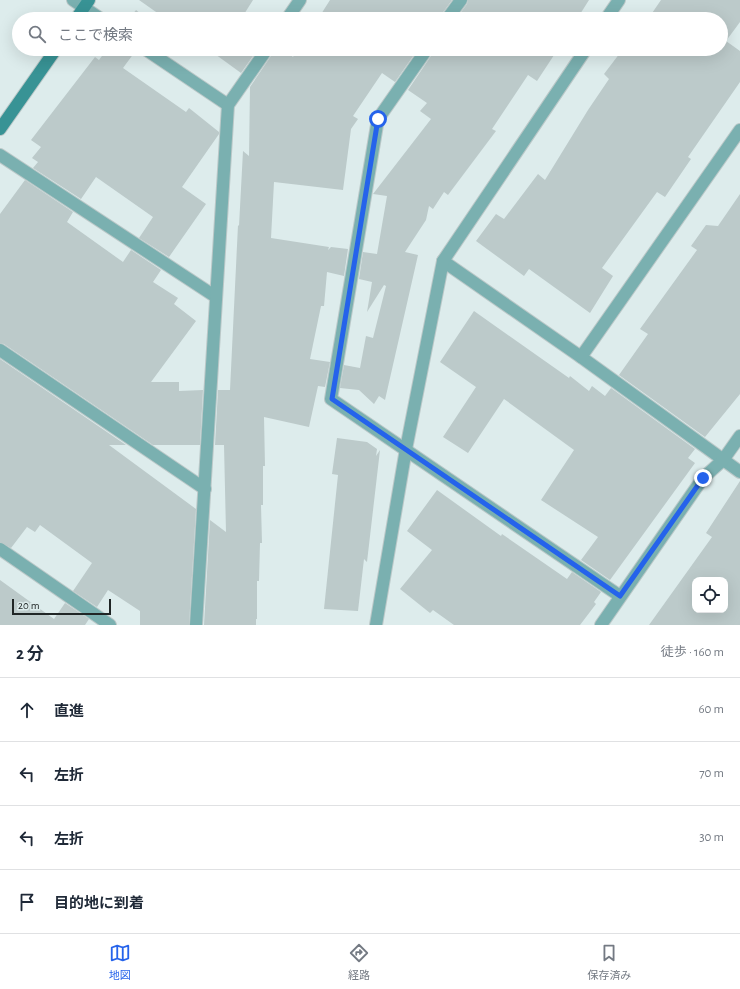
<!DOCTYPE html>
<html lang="ja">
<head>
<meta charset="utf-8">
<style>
	:root { --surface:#fff; --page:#f2f2f3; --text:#1f2937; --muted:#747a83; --line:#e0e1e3; --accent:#2563eb }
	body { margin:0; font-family:"Alegreya Sans","Noto Sans JP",sans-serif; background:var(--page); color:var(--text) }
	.controls { position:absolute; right:12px; bottom:12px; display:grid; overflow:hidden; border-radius:8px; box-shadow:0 4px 16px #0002 }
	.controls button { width:36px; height:36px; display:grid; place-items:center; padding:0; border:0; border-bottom:1px solid var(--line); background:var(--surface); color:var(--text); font:20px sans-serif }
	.scale { position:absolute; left:12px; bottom:10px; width:99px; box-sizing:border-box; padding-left:4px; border:2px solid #202626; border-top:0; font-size:11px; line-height:14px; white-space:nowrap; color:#202626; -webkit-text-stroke:3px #ddecec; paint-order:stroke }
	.stop { position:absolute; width:12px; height:12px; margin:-9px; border:3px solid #2563eb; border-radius:50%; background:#fff }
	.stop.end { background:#2563eb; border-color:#fff; box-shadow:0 1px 4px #0008 }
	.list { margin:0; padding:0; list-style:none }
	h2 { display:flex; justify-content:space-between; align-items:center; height:52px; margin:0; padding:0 16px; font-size:17px }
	h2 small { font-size:13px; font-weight:400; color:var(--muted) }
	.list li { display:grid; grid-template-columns:26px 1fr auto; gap:12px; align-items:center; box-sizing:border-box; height:64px; padding:0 16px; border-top:1px solid var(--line) }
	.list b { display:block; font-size:15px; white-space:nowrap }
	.list em { font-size:13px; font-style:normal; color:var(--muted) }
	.icon { flex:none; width:22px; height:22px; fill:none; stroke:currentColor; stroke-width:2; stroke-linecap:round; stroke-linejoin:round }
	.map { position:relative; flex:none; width:740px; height:625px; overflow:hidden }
	.search { position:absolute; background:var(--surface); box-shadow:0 4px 16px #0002; left:12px; right:12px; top:12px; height:44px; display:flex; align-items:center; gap:10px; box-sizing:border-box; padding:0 14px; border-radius:22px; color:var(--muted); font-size:15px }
	.sheet { height:308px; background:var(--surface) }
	nav { display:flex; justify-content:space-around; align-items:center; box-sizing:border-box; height:56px; border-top:1px solid var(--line); background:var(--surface); font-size:11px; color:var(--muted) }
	nav a { display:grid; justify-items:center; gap:2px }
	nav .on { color:var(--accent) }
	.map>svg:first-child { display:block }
</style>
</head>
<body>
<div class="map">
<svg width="740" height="625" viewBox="0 0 740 625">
	<rect width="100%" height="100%" fill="#ddecec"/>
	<!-- building -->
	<g fill="#bccaca" fill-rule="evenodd">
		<polygon points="139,0 253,0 241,19 166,19"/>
		<polygon points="330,0 452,0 441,15 440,19 318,19"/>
		<polygon points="468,0 589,0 577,19 456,19 467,4"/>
		<polygon points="661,0 740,0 740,22 726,41 740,51 740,82 688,157 691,159 665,197 657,192 602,268 613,276 590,313 529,269 524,276 476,241 496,214 504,219 538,174 545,180 588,110 609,79 604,74 623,49 721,49 721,19 648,19"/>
		<polygon points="136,10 147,19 129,19"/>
		<polygon points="107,49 137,49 123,68 186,112 189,108 219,132 219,134 182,187 206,204 169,257 139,238 153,217 96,177 81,199 33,168 38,162 32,158 41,147 31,140 95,57 99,60"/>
		<polygon points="208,49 258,49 241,73"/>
		<polygon points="274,49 283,49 293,57 298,49 418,49 395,82 382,73 353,116 358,119 351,129 343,190 274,182 271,238 329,247 328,250 331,247 348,249 344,276 327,272 324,306 321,306 310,359 330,362 325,387 318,386 309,427 264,417 265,466 263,466 263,505 261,505 262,543 260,543 259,581 257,581 257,619 256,619 256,625 204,625 210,520 226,532 224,445 215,445 218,390 230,390 238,225 239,226 243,151 249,156 250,87 273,53"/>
		<polygon points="434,49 558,49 537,81 528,75 492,129 496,131 448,195 444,192 433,209 429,206 426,220 405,252 418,255 385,400 379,396 374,404 359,390 340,388 344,365 360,368 366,336 373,338 386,286 384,285 367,312 372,282 359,279 363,252 377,254 387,196 373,194 431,119 420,111 427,103 408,90 433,53"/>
		<polygon points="25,180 73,212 67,222 123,262 131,250 161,270 153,282 178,298 174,304 196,321 151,382 179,382 179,391 203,390 200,445 153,445 4,344 0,343 0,214"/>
		<polygon points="740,194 740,394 705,437 619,375 648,334 640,329 697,250 691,246 706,225 718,226"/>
		<polygon points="474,311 569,378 570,376 589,391 592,386 605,396 611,388 695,449 688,458 695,463 610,580 581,560 598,537 541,500 574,450 504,399 468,453 443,437 476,387 440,362"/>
		<polygon points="0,359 126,445 109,445 196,509 189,625 140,625 140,611 108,590 97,607 73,591 92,563 40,525 35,532 27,527 11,548 0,542"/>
		<polygon points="337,438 367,442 377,449 376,456 380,450 367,562 364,559 358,611 324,609 338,475 332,474"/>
		<path d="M740 481V625H649L712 537 706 533ZM695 580H725V610H695Z"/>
		<polygon points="437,490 501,536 502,534 567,579 572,572 601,592 594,602 596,604 580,625 454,625 433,610 430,613 400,589 432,550 407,531"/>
		<polygon points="0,580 54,619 65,603 89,619 85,625 0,625"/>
	</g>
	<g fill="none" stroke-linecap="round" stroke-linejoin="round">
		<!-- street casing -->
		<g stroke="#bbc8c8" stroke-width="14">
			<g id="street">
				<polyline points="73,0 101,19"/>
				<polyline points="287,19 300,0"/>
				<polyline points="447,19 461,0"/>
				<polyline points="606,19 619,0"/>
				<polyline points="145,49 228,105"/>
				<polyline points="427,49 378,119 331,399 620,596"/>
				<polyline points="0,155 216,297"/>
				<polyline points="443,261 581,357 740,472"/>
				<polyline points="0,350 205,489"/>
				<polyline points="581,357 740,130"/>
				<polyline points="0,549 110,625"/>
				<polyline points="196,625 228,105 267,49"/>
				<polyline points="376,625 406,449 443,261 586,49"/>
				<polyline points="601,625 703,478 723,460 740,436"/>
			</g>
		</g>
		<!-- secondary casing -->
		<g stroke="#bbc8c8" stroke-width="14">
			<g id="secondary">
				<polyline points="76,19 89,0"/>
				<polyline points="0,129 56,49"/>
			</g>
		</g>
		<!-- street -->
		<use href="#street" stroke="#7ab0b0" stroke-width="12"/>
		<!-- secondary -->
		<use href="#secondary" stroke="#389395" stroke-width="12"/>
	</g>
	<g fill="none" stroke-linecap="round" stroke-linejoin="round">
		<!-- route -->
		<polyline stroke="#2563eb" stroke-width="5" points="378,119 332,399 620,596 703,478"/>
	</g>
</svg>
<div class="controls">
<button><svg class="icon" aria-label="locate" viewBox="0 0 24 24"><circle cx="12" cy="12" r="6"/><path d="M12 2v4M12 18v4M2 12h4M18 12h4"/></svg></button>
</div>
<div class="scale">20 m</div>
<div class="stop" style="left:378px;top:119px"></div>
<div class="stop end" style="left:703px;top:478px"></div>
<div class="search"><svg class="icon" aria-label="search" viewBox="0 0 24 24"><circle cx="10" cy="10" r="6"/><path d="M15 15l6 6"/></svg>ここで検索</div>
</div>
<section class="sheet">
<h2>2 分<small>徒歩 · 160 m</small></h2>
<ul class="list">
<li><svg class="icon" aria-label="ahead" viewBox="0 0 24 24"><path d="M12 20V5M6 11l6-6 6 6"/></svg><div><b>直進</b></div><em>60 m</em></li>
<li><svg class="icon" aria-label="left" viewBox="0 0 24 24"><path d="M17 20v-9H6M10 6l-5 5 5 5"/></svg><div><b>左折</b></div><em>70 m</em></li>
<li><svg class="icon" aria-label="left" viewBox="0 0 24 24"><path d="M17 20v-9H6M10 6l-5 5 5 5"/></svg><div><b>左折</b></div><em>30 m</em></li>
<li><svg class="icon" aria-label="arrive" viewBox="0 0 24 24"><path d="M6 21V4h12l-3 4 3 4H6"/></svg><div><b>目的地に到着</b></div></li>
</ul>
</section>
<nav>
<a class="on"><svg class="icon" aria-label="map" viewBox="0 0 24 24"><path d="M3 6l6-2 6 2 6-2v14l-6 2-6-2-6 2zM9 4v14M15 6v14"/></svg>地図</a>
<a><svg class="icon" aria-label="directions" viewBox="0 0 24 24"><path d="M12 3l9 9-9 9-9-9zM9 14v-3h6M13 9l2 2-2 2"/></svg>経路</a>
<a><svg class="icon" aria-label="saved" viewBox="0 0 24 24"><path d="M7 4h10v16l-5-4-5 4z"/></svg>保存済み</a>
</nav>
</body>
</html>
